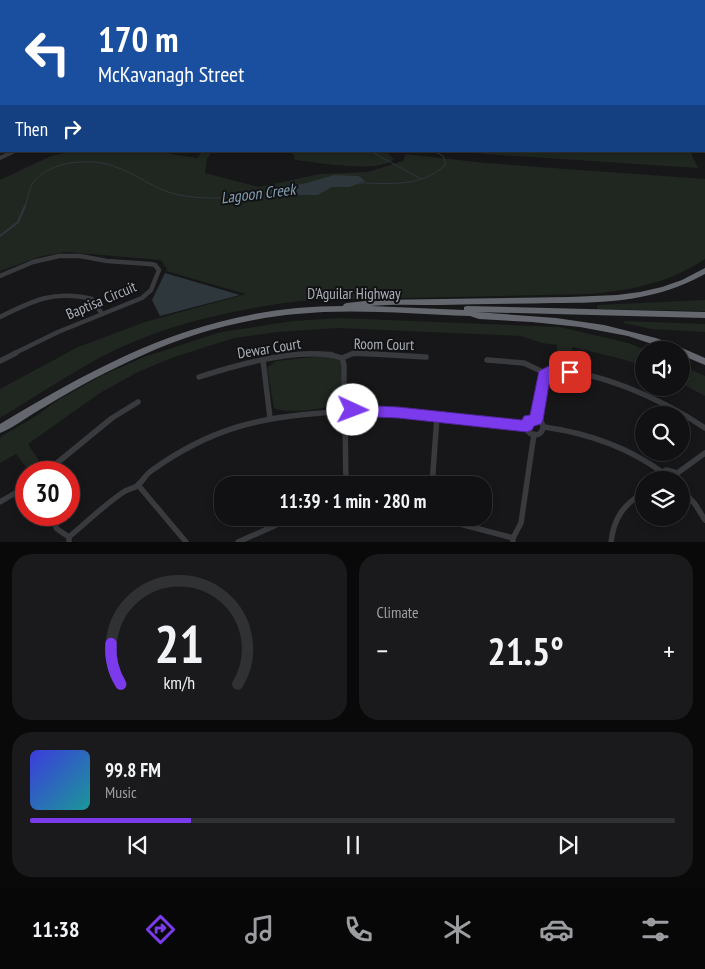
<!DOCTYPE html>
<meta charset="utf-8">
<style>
:root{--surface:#111113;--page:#1a1a1c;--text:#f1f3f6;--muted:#9c9da0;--line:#303133;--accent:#7c3aed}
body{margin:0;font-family:"PT Sans Narrow",sans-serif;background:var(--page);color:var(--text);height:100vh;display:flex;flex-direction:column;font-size:19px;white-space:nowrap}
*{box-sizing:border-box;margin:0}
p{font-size:16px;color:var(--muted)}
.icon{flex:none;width:28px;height:28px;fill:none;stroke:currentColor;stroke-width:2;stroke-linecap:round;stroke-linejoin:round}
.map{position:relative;height:542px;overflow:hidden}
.side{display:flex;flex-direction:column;gap:12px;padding:12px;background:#09090a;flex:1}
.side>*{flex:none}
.banner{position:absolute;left:0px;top:0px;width:705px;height:152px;box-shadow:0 2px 8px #0003,0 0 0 1px var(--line);background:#1a4fa0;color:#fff;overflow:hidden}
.buttons{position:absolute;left:635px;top:341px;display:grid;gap:10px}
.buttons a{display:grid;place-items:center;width:55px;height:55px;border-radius:50%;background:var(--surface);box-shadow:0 2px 8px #0003,0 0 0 1px var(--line);font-size:25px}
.speed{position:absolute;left:15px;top:461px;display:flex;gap:10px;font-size:25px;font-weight:700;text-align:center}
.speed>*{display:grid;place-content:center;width:65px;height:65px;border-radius:50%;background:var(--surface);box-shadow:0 2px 8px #0003,0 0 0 1px var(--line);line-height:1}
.speed .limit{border:8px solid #d22;background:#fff;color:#111}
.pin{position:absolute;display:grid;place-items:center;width:42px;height:42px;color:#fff;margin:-21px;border-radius:10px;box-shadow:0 2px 8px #0006}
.me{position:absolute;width:55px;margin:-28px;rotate:92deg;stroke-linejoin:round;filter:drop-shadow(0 0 4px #0008)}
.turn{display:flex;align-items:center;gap:18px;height:105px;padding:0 15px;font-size:22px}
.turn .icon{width:65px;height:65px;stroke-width:2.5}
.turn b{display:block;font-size:35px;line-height:42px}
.then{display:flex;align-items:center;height:48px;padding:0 15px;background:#0003;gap:10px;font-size:19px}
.big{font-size:38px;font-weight:700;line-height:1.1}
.side .widget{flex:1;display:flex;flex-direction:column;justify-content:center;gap:8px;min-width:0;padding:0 18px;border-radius:20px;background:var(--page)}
.side .dial{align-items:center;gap:0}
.dial svg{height:130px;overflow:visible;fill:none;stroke:var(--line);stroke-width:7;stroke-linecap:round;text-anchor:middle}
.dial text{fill:var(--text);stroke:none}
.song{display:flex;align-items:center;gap:15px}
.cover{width:60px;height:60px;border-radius:8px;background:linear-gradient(135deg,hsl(240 70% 55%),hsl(180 70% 35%))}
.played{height:5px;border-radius:2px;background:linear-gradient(90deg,var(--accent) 25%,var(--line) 25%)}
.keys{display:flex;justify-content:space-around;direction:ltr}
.heat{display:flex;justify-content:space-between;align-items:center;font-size:28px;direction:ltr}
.side .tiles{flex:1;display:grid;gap:12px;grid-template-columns:1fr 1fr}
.widget:last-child{grid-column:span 2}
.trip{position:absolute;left:214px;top:476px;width:278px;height:50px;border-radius:20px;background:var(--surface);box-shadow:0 2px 8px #0003,0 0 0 1px var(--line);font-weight:700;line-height:50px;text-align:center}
.menu{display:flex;height:80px;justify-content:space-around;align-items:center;background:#070708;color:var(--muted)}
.menu .icon{width:35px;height:35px}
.menu .active{color:var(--accent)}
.menu b{font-size:22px;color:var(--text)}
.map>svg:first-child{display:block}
.green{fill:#1f2720;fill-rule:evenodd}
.water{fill:#2e373c}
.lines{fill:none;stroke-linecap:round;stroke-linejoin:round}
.stream-far1{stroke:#2e373c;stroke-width:1}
.stream{stroke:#2e373c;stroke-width:2}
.street-far3{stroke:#383a3e;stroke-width:2.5}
.street-far2{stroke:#383a3e;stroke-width:4}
.street-far1{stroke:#383a3e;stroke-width:4.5}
.street{stroke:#383a3e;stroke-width:5.5}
.secondary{fill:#46494e;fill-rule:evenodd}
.highway{fill:#64686e;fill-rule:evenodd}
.route{fill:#7c3aed;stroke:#51269a}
.labels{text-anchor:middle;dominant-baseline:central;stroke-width:4;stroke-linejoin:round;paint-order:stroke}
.street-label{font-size:15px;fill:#aaafb8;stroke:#121214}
.water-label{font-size:16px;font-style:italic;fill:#839fb1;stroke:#121214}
</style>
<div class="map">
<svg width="705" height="542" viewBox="0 0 705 542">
<rect width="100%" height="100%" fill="#171719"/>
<!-- green -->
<g class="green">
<path d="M 76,151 L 163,151 L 171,154 L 197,158 L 203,151 L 212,151 L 207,159 L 205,173 L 259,187 L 320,174 L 368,172 L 403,161 L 406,154 L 485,163 L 705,179 L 705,259 C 669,283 632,290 591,294 L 311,300 C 242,307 167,323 105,355 C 69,374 35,397 0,418 L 0,389 L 78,347 L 145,322 L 246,294 L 166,271 L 167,269 L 161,260 L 66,252 L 42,256 L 0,271 L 0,180 L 51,156 ZM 334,175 L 364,180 L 350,187 L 332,187 L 318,195 L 296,195 L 289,192 L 280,198 L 269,197 L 267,190 L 278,186 L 302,184 Z"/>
<path d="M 292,151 L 385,151 L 394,159 C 380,174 316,162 295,160 Z"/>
<polygon points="461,151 690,151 698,168 485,154"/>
<polygon points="705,300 705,311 597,309 597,305"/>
<polygon points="339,318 560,327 628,343 646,350 644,350 644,366 622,359 572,347 573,368 571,367 570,358 557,356 557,345 542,343 521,336 337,328 278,332 234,338 174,357 138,372 100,393 28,444 41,464 32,472 30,472 16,454 0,463 0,437 33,418 58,400 103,375 144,357 221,332 293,321"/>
<polygon points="623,321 705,324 705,332 651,329 624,323"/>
<path d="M 323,356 L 333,356 L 341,362 L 342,388 L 339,402 C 331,410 284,414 274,408 L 267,368 L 276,361 Z"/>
<polygon points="681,365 705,376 705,396 681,383"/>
</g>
<!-- water -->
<g class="water">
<polygon points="334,175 359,176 365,181 350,187 332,187 318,195 296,195 289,192 280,198 269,197 267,190 278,186 302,184"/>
<polygon points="165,273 240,295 160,316 152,300"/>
</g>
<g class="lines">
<!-- stream-far1 -->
<g class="stream-far1">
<polyline points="370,151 421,179"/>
<path d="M 359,183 C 390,183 422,188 446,164 L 443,156 L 434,151"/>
<path d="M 25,207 C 28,197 29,186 36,179 C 53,161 91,158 113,166 C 136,173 154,190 179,195 C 209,201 240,197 270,193"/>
</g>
<!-- stream -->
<polyline class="stream" points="0,236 18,222 25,206"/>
<!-- street-far3 -->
<g class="street-far3">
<polyline points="201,0 217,1"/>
<polyline points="504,0 508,1"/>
</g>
<!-- street-far2 -->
<polyline class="street-far2" points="0,158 15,151"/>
<!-- street-far1 -->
<g class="street-far1">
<polyline points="0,276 33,262 59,256 80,256 107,261 150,264 155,265 159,270 151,290 142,298 58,332 13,354"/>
<path d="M 0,317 C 34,300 54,290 92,299 L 102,314"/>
<polyline points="304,354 332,354"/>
<polyline points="351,354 377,354"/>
</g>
<!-- street -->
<g class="street">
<polyline points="355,353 426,357"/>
<polyline points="342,358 354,353"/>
<polyline points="342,358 344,365 344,404"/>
<polyline points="263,360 270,418"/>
<polyline points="487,360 524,363 545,373"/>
<polyline points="0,361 16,353"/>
<path d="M 545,373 C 590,364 668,403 705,428"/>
<path d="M 199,377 C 236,365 305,345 342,358"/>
<circle cx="345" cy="411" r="8"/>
<polyline points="353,411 398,412 527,426"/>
<polyline points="345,418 346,485"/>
<circle cx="535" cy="427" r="8"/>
<polyline points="536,420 542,378 545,373"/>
<path d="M 544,427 C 587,433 626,446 662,472"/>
<polyline points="46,472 112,418 138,402"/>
<polyline points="676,474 705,453"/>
<polyline points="662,480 661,474 666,470 674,472 680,480"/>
<polyline points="138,485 186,542"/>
<polyline points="432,485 437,417"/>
<polyline points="681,489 695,504 705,520"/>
<polyline points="0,502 17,492 26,490"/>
<polyline points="50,515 57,529 69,537 69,542"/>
<polyline points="271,518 274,525"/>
<polyline points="437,518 513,538"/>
<path d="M 69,537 C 87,522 105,504 125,491 C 129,489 135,488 138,485 C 143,481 146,474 151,471 C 212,427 263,416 336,412"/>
<polyline points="238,542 283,522 307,518"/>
<polyline points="513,542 513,538 521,523 534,434"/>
<path d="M 611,542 C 614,518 623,505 644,492"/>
</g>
<!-- secondary -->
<g class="secondary">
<polygon points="301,0 306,0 304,1 299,1"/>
<polygon points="381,0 407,0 409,1 388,1"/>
<polygon points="460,0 465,0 463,1 458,1"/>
<rect x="0" y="19" width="1" height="3"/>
</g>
<!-- highway -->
<g class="highway">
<polygon points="598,0 603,0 604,1 599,1"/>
<polygon points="615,0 619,0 620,1 616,1"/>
<polygon points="704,90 705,91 705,96 704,95"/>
<polygon points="704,117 705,118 705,122 704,121"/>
<polygon points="704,131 705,132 705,137 704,136"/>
<path d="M 705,268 L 705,274 C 656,301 608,303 553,303 C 515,304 477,304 439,305 C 416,305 392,304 370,306 L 464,310 L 464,307 L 467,306 L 705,312 L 705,318 L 476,312 L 556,318 L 604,325 L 656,338 L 682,348 L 705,358 L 705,365 L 681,355 L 681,350 L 670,350 L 628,336 L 580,327 L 532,322 L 479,319 L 470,316 C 412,314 353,308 296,314 C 243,319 191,333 143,355 C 109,370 77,387 46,406 C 31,414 15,427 0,433 L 0,424 C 111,357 210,306 343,306 L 344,304 L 347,303 L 374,300 L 569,297 L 617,295 L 640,292 L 662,287 L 682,280 Z"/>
</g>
</g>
<!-- route -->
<path class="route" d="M 551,365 L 575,369 L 577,372 L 575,376 C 567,379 557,374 550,378 L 543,420 L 541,424 L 534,426 L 532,430 L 527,432 L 398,418 L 353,416 L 348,415 L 346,410 L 348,406 L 353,405 L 398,407 L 522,420 L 524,416 L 530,415 L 539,371 Z"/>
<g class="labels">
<!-- street labels -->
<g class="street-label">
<text x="354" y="293">D'Aguilar Highway</text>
<text transform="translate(101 300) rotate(-23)">Baptisa Circuit</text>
<text transform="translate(384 344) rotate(1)">Room Court</text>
<text transform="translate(269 348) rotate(-9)">Dewar Court</text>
</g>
<!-- water labels -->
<g class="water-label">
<text transform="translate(258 193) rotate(-7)">Lagoon Creek</text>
</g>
</g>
</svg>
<div class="buttons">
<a><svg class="icon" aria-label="sound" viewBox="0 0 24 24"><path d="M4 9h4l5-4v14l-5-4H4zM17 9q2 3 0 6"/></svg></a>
<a><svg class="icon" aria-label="search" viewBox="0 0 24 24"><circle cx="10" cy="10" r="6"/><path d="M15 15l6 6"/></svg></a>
<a><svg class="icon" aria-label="layers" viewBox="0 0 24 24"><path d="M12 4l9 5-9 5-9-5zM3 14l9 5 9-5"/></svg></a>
</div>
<div class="speed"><div class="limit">30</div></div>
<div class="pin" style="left:570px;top:372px;background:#d93025"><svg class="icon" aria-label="arrive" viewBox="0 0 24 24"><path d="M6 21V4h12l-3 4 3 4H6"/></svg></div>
<svg class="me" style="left:353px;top:410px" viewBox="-20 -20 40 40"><circle r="19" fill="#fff"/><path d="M0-13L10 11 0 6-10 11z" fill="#7c3aed"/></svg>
<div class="trip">11:39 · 1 min · 280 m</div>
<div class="banner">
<div class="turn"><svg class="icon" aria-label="left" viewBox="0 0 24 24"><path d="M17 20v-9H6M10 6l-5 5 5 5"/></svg><div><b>170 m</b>McKavanagh Street</div></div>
<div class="then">Then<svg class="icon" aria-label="right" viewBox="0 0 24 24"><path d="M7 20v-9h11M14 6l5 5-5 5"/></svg></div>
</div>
</div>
<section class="side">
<div class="tiles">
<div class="widget dial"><svg viewBox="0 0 100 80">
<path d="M14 69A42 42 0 1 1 86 69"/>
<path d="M14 69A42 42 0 0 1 8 44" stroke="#7c3aed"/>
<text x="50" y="56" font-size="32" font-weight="700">21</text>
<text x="50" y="72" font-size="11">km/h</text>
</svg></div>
<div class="widget"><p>Climate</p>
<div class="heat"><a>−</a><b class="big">21.5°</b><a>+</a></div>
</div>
<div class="widget">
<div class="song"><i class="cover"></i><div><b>99.8 FM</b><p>Music</p></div></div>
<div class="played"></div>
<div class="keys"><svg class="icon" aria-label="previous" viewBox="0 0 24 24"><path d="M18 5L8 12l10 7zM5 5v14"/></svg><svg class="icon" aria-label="pause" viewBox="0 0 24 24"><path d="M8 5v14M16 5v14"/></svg><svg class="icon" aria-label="next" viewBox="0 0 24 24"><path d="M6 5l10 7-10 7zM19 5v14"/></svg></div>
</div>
</div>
</section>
<nav class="menu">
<b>11:38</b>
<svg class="icon active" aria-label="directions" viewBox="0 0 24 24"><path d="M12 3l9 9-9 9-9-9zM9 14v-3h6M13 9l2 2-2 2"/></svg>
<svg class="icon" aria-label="music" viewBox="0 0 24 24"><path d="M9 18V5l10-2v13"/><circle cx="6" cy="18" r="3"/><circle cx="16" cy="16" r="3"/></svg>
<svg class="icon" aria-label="phone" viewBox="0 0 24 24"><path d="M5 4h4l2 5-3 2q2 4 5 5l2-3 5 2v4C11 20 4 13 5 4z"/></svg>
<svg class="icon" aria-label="climate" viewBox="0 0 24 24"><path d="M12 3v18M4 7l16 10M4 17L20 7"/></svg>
<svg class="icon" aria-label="car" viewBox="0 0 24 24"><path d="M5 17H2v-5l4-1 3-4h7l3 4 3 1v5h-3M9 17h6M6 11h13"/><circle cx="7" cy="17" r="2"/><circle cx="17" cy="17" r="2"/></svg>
<svg class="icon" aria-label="filters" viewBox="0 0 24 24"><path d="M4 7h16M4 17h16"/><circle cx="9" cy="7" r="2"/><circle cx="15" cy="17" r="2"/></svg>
</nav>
